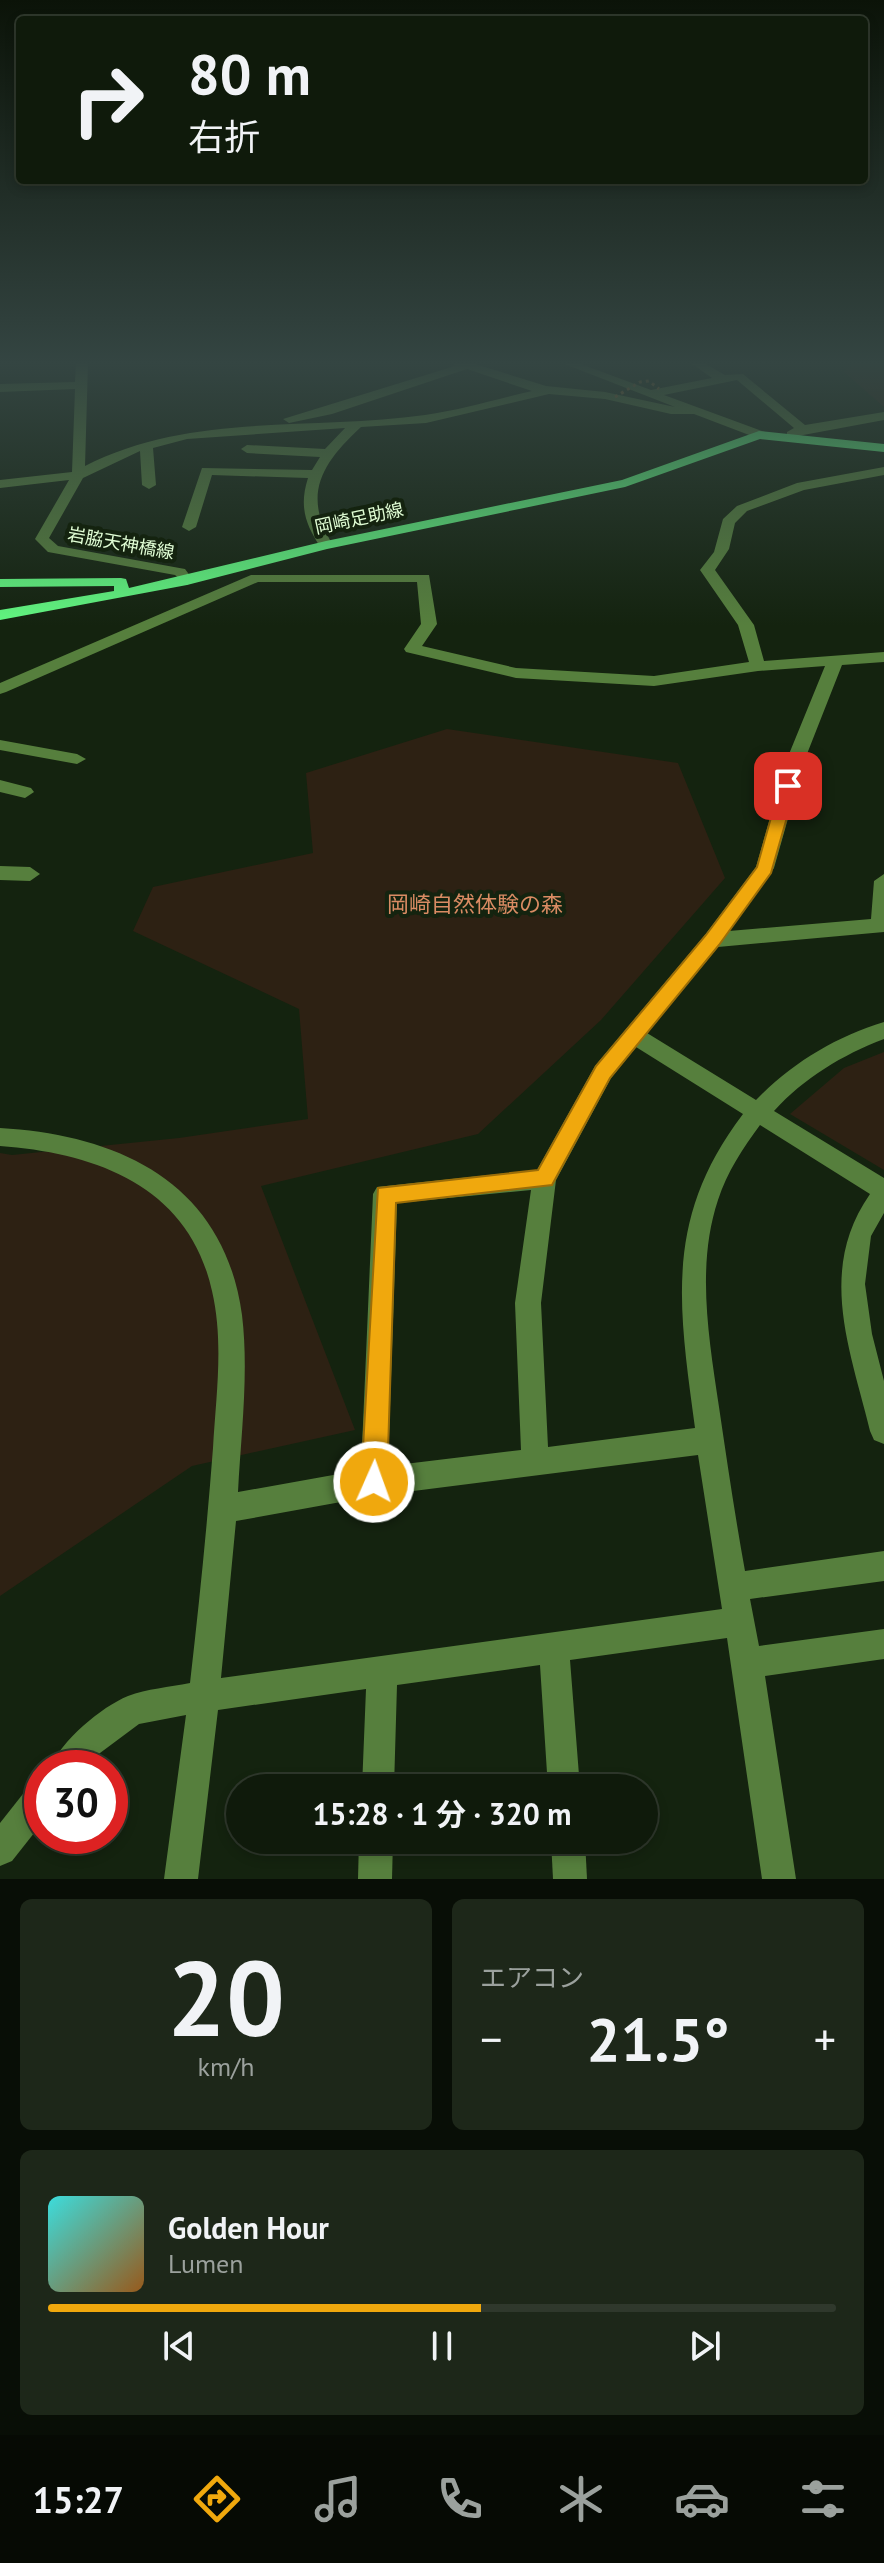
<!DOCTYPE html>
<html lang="ja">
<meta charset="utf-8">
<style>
:root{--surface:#0f1a0b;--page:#1d2719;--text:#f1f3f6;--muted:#9ba19d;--line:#2f382c;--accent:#f0a80d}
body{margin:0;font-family:"PT Sans","Noto Sans JP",sans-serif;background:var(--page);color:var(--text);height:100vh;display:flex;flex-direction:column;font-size:30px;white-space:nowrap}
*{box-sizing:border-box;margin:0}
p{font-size:26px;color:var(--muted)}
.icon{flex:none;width:44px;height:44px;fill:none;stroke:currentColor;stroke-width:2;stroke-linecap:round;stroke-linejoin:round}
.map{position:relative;height:1879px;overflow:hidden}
.side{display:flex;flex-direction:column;gap:20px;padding:20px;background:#080e06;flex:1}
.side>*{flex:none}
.top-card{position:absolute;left:16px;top:16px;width:852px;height:168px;border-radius:8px;box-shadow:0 4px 12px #0003,0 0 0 2px var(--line);background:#0f1a0b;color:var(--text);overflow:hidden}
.speed{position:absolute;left:24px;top:1750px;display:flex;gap:16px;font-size:40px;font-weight:700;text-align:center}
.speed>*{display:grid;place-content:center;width:104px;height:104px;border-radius:50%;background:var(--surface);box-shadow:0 4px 12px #0003,0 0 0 2px var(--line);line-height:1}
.speed .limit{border:12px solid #d22;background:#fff;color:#111}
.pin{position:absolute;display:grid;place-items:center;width:68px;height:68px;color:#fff;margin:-34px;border-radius:16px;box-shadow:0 4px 12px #0006}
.me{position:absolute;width:88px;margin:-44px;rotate:2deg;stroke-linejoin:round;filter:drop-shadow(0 0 6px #0008)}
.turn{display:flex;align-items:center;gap:28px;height:168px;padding:0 40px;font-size:36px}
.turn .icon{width:104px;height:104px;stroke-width:2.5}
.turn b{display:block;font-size:56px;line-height:68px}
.big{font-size:60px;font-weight:700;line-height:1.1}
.side .card{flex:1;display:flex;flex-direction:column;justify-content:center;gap:12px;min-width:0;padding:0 28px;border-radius:12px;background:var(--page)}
.side .dial{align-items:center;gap:0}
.dial b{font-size:104px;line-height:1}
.song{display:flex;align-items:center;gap:24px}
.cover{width:96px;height:96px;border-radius:12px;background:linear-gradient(135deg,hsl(180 70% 55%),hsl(30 70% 35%))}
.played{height:8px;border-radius:4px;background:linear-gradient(90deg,var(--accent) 55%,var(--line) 55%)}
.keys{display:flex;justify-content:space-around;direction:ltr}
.heat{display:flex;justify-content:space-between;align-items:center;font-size:44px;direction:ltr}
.side .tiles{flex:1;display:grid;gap:20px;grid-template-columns:1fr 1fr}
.card:last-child{grid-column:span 2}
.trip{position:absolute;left:226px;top:1774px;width:432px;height:80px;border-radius:40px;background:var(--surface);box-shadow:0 4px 12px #0003,0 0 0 2px var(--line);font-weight:700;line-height:80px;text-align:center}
.tab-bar{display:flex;height:128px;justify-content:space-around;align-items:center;background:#060a04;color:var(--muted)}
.tab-bar .icon{width:56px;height:56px}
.tab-bar .current{color:var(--accent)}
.tab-bar b{font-size:36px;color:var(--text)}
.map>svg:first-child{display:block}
.green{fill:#2d2113}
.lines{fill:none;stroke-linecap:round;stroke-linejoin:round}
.minor{fill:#567f3d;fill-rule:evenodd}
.major{fill:#61f780;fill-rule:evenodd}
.path-bridge{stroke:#af7535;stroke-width:3;stroke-dasharray:3 4;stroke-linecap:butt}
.route{fill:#f0a80d;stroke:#9c6d08;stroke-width:2}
.labels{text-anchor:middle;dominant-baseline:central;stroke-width:8;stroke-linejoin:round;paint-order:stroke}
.far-street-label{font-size:18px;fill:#e0fdd4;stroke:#14230f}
.park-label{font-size:22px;fill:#d98b63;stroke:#14230f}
</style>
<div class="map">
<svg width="884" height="1879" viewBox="0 0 884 1879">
<rect width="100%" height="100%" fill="#14230f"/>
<!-- green -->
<g class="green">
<polygon points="854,363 884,363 884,407 844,372"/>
<polygon points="447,729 678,763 725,878 601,1020 478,1134 261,1186 355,1430 192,1466 0,1596 0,1153 12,1155 179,1138 308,1119 299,1009 133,931 153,887 313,853 306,773"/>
<polygon points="884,1052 884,1170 790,1114 844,1068"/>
</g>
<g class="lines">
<!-- minor -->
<g class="minor">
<path d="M 76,363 L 88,363 L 85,466 C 190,412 311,431 425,415 C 461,410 497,399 532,391 L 467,369 L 332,414 L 289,423 L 283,419 L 455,366 L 452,363 L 472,363 L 546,386 L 605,392 L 675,407 L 562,363 L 578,363 L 651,390 L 712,378 L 691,363 L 704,363 L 725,375 L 743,374 L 805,425 L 884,412 L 884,420 L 787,438 L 787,432 L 794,428 L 737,380 L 664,395 L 765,432 L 765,438 L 757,438 L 694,414 L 671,414 L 605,399 L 549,394 L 426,423 L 361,427 C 321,464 302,495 333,545 L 326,549 L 321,548 C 305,524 299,506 308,478 L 212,475 L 196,527 L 189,531 L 182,527 L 202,468 L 312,470 L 320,457 L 247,453 L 241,449 L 247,445 L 325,449 L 345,428 L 187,439 L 153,448 L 156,485 L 149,489 L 142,485 L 140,451 L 83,478 L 49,538 L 58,546 L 185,569 L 194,581 L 187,585 L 175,575 L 48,552 L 35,539 L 69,480 L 0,488 L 0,480 L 72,472 L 75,389 L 0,392 L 0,384 L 75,382 Z"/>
<path d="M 884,467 L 884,475 L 804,490 L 747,511 L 735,523 L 729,549 L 715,570 L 754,625 L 764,661 L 884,652 L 884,662 L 842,665 L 805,759 L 774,868 L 729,931 L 871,919 L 874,881 L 884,874 L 884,932 L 718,947 L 647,1033 L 756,1100 C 792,1063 835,1037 884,1022 L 884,1039 C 842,1055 804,1078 774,1111 L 884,1178 L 884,1213 L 871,1236 L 865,1284 L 872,1334 L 884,1381 L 884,1444 L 874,1440 L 870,1431 C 850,1349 817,1270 870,1194 L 760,1125 C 743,1148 727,1172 718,1200 C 696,1266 709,1339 719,1407 C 727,1461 735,1516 745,1571 L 884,1551 L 884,1581 L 750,1599 L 759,1646 L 884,1629 L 884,1659 L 765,1676 L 796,1879 L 762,1879 L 727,1638 L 570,1660 L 580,1788 L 548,1788 L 540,1665 L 397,1685 L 394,1788 L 362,1788 L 366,1689 L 218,1710 L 198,1879 L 164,1879 L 186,1715 L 139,1724 L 96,1756 L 87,1768 L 50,1768 C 61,1741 101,1707 128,1696 C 147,1689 169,1687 190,1683 C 199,1605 207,1527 213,1448 C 216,1396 224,1342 212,1291 C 189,1186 96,1153 0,1146 L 0,1128 C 120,1135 224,1183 242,1315 C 249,1373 241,1434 238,1492 L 361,1470 L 373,1194 L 377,1187 L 537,1170 L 595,1066 L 705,935 L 756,867 L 787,759 L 825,666 L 758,671 L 654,686 L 516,678 L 406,652 L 404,649 L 421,624 L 417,582 L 258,582 L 6,692 L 0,694 L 0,683 L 251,575 L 429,575 L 437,624 L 422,646 L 516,668 L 654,676 L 749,662 L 738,625 L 700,570 L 714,552 L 723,519 L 737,506 L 797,483 ZM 636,1047 L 743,1114 C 663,1219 679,1307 695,1428 L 548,1447 L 541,1303 L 556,1180 L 611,1078 ZM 531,1190 L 515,1303 L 521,1450 L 388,1466 L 397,1203 ZM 698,1455 L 722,1609 L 221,1678 L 236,1521 L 374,1496 Z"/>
<polygon points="0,740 77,754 86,759 77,764 0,750"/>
<polygon points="0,780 31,788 34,792 25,798 0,792"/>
<polygon points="0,866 30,867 40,874 30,881 0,880"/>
<polygon points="42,1781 42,1823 12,1861 0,1866 0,1823 30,1785"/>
<polygon points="359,1840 393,1840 392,1879 358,1879"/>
<polygon points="551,1840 585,1840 587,1879 553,1879"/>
</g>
<!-- major -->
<polygon class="major" points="759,431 884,444 884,452 760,439 625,487 327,549 187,585 0,620 0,610 114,591 114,586 0,587 0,579 121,578 126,579 129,588 326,541 622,480"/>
<!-- path-bridge -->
<polyline class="path-bridge" points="615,397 640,382 649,381 659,389"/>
</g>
<!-- sky -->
<linearGradient id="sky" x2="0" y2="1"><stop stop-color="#0b1308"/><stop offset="0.58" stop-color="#344542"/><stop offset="1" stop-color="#344542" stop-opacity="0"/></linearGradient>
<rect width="884" height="626" fill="url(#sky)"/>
<!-- route -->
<polygon class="route" points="788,781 796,786 771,873 719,945 610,1078 552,1185 396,1203 387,1482 383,1491 374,1494 365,1491 361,1482 378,1188 538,1170 596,1066 706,935 757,867 780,786"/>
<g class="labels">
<!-- far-street labels -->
<g class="far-street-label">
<text transform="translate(359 518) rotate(-12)">岡崎足助線</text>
<text transform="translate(121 543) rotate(10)">岩脇天神橋線</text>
</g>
<!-- park labels -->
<g class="park-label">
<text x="475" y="904">岡崎自然体験の森</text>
</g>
</g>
</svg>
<div class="speed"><div class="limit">30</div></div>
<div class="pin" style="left:788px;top:786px;background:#d93025"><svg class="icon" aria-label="arrive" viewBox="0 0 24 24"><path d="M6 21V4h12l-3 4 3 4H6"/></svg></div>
<svg class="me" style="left:374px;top:1482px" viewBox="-20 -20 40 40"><circle r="17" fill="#f0a80d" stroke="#fff" stroke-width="3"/><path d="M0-11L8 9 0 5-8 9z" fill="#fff"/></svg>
<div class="trip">15:28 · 1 分 · 320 m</div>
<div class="top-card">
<div class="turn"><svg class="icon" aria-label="right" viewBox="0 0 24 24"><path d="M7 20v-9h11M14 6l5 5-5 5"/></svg><div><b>80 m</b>右折</div></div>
</div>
</div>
<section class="side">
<div class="tiles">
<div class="card dial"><b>20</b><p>km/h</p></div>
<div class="card"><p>エアコン</p>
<div class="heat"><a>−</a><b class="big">21.5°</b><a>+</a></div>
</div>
<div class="card">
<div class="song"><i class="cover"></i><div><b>Golden Hour</b><p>Lumen</p></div></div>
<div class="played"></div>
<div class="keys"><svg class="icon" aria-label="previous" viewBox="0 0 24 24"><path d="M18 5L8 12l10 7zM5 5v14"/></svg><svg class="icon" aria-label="pause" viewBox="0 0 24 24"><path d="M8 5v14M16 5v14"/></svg><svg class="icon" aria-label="next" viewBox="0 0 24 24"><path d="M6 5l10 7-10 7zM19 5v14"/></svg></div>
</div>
</div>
</section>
<nav class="tab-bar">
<b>15:27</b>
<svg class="icon current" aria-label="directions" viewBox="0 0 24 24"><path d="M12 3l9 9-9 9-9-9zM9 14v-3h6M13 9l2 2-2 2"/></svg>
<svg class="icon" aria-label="music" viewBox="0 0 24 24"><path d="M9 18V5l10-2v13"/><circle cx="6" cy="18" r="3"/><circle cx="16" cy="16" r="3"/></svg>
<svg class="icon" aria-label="phone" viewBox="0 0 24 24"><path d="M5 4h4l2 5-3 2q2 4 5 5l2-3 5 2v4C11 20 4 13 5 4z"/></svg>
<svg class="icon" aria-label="climate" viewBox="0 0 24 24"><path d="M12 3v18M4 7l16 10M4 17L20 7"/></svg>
<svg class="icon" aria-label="car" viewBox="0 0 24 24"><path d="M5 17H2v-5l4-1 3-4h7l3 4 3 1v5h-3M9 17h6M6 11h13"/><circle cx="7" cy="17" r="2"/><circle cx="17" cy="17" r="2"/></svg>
<svg class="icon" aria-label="filters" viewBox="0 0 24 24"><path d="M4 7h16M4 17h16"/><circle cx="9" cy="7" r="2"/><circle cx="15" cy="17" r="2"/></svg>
</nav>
